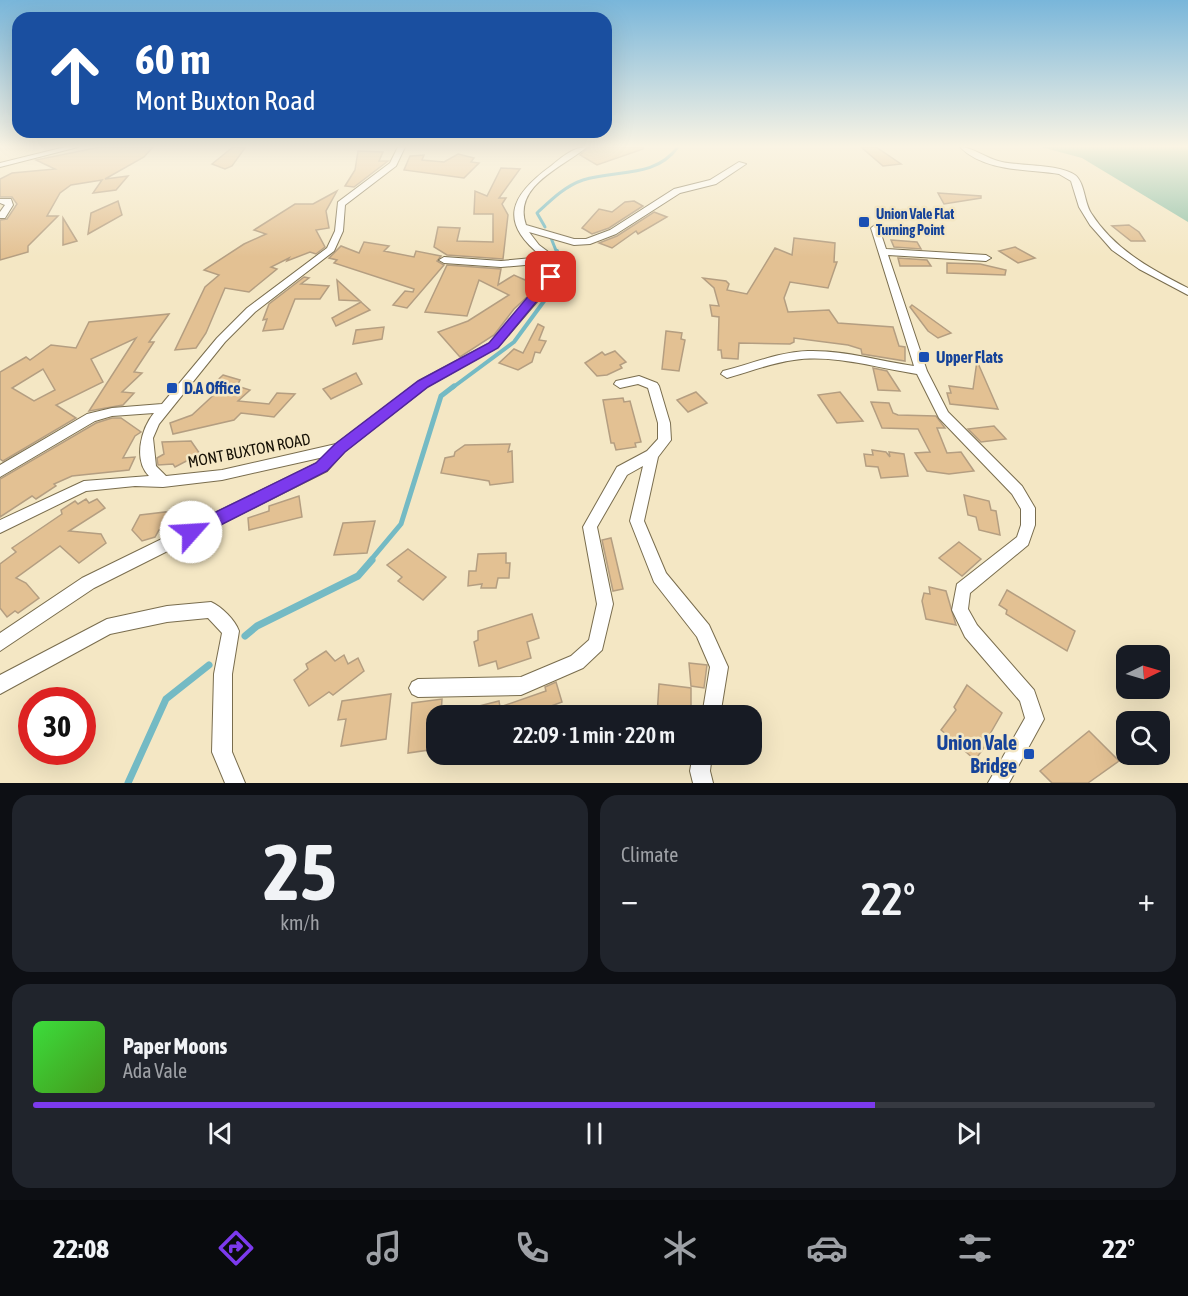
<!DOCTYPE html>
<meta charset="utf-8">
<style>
:root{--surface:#171b24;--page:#20242c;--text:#f1f3f6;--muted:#9ea1a6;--line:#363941;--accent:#7c3aed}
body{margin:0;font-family:"Asap Condensed",sans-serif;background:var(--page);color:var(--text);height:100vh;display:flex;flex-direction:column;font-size:22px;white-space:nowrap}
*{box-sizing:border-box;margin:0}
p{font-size:20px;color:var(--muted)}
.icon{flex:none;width:33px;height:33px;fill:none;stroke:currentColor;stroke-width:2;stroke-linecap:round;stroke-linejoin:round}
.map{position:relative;height:783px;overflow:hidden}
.side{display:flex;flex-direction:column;gap:12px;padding:12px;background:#0d0f14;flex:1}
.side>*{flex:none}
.hud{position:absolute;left:12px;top:12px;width:600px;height:126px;border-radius:18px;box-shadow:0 6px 24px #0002;background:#1a4fa0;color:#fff;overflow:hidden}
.needle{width:39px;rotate:85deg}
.fabs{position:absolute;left:1116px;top:645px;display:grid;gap:12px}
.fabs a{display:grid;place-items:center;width:54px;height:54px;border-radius:12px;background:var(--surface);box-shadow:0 6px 24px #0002;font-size:30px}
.speed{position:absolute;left:18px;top:687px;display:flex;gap:12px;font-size:30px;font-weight:700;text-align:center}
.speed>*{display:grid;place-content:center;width:78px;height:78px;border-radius:50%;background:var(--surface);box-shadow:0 6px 24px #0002;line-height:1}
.speed .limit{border:9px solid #d22;background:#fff;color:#111}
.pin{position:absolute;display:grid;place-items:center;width:51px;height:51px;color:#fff;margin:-26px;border-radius:12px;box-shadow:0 3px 9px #0006}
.me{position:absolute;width:66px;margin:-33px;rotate:64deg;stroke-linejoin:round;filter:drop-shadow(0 0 4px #0008)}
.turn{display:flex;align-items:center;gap:21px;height:126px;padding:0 24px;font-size:27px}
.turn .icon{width:78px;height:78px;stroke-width:2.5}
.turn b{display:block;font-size:42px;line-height:51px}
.big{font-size:45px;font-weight:600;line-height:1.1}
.side .widget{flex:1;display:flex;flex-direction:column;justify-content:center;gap:9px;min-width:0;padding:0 21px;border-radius:18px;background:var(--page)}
.side .dial{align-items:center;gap:0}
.dial b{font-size:78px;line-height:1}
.song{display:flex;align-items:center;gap:18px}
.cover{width:72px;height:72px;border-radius:9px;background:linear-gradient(135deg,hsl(120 70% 55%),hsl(100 70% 35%))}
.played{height:6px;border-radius:3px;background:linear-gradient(90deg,var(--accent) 75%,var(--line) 75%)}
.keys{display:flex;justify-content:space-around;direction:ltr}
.heat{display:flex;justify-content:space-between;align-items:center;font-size:33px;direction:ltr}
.side .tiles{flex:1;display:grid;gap:12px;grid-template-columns:1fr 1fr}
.widget:last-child{grid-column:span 2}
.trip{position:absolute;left:426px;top:705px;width:336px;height:60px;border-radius:18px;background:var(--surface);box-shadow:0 6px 24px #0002;font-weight:600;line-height:60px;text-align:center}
.tabs{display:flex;height:96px;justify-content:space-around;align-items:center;background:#090b0e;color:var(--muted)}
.tabs .icon{width:42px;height:42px}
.tabs .active{color:var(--accent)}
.tabs b{font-size:27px;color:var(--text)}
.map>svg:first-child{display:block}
.green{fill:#92c2a9}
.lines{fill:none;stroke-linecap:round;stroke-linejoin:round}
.stream-far3{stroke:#74bac4;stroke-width:3}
.stream-far2{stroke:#74bac4;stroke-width:4}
.stream-far1{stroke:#74bac4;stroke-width:5}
.stream{stroke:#74bac4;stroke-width:7}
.building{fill:#e3c193;stroke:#b49e81;stroke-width:1.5;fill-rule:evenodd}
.minor-casing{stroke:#796d4e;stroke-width:2}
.minor{fill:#fff;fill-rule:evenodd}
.route{fill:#7c3aed;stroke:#51269a;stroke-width:1.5}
.transit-dot{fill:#1a4fb4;stroke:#f4e7c4;stroke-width:2}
.labels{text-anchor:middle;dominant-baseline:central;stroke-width:5;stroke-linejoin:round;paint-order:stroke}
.far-transit-label{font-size:14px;font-weight:bold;fill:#164399;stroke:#f4e7c4;text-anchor:start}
.transit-label{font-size:16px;font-weight:bold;fill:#164399;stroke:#f4e7c4;text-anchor:start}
.street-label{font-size:16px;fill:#171206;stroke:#f4e7c4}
.near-transit-label{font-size:20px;font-weight:bold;fill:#164399;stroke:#f4e7c4;text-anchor:end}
</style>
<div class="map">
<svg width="1188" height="783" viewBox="0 0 1188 783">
<rect width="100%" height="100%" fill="#f4e7c4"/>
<!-- green -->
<polygon class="green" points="1041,147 1188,147 1188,222 1082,158"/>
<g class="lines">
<!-- stream-far3 -->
<g class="stream-far3">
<path d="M 545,227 L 537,213 C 551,200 565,186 583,180 C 617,169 654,179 678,147"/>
<polyline points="551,238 557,253"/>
</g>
<!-- stream-far2 -->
<g class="stream-far2">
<polyline points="557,251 565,272 558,282"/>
<polyline points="452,388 514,342 550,293"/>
</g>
<!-- stream-far1 -->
<polyline class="stream-far1" points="370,561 401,524 441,396 454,386"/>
<!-- stream -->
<g class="stream">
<polyline points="245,636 257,626 358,576 372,560"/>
<polyline points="128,783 166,699 209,665"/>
</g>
</g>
<!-- building -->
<g class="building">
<polygon points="100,147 153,147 144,157 105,179 128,176 116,190 93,193 102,180 71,185 60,193 47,216 58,216 28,246 28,252 0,260 0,220 7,219 17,204 12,197 0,197 0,179 12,173 55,169 36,160"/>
<polygon points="233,147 245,148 232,166 225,169 212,164"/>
<polygon points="589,147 643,147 643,149 597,165 580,155"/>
<polygon points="861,147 876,147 901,164 883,166"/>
<polygon points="358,151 383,152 379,161 388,161 354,187 345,186 355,170"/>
<polygon points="458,154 474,158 471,162 479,163 464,178 404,170 410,156 424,155 422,160 444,162"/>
<polygon points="501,168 520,169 499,198 506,198 502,204 508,215 503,259 447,255 434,247 438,227 460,228 457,241 493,242 493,214 474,214 475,191 487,196"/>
<polygon points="337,191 326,211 329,228 316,230 325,247 316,254 310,252 287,261 289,258 271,267 277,269 249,292 225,288 206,333 196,348 175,350 205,287 219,275 204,270 244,244 266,234 254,230 295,204 313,204"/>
<polygon points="938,193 981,196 981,198 944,204"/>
<polygon points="118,201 122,215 88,234 91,213"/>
<polygon points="634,201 643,206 609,228 592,234 582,228 599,209 612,212 625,202"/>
<polygon points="654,212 667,217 638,234 636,231 612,248 599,243 617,236"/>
<polygon points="63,218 77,241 63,245"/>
<polygon points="1129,225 1139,232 1145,241 1131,241 1112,226"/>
<polygon points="794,238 835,243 834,262 837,262 828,288 790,282 784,298 788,312 829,310 838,323 893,327 899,346 905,347 905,361 862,354 861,349 848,345 794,338 794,342 790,344 739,343 738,359 722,358 721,350 718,350 719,317 712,316 710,305 719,306 714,288 703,278 726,281 729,284 727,290 747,294 775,248 792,255"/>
<polygon points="891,240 917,242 921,249 894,247"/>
<polygon points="364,242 389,246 384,251 414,257 416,251 441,256 437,261 444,265 407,308 393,305 405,291 413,292 414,289 334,263 337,260 329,258 341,246 359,253"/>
<polygon points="1015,247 1035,258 1018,263 999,251"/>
<polygon points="898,258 927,260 931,266 900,266"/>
<polygon points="947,263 980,264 1006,270 1005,275 947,273"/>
<polygon points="447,265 501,269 498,285 514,275 525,280 531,267 545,266 545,272 529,295 514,309 494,335 460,357 438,332 468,321 509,295 479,280 467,316 425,312"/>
<polygon points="304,277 309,278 301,284 329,286 320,299 295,299 283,329 263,331 267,319 263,320 269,304"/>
<polygon points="337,280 360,301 339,300"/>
<polygon points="361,302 370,310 336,326 332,318"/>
<polygon points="912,305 951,333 938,338 928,331 910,307"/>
<path d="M 169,314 L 149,342 L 154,342 L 134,372 L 142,373 L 122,392 L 134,393 L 123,405 L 89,411 L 136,338 L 91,359 L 103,382 L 56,405 L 76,418 L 3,461 L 0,459 L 0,372 L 26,357 L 30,360 L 51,345 L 76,348 L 89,322 ZM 43,369 L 55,390 L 34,401 L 12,388 Z"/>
<polygon points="538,324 544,327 539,340 546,341 540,353 535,352 532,362 518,370 499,363 514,349 523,353"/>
<polygon points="384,327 382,339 353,344 356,330"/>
<polygon points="666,331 682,333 681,339 685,340 679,371 662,369"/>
<polygon points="615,351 626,362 620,365 622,368 607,375 597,376 585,363 602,352 605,355"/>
<polygon points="977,361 998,409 950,404 947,393 951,393 949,386 973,389"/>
<polygon points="873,368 887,371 900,391 878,390"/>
<polygon points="356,373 362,384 331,399 323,389"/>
<polygon points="223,375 240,380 237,386 250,390 238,401 269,404 277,393 295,394 274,417 241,413 234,420 173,434 170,423 192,415 218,391 208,389"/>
<polygon points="696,392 707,403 688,412 677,400"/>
<polygon points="840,392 844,397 863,421 837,423 818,395"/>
<polygon points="623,398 624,402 630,401 641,442 635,443 636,447 616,450 614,443 611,443 603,400"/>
<polygon points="871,402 889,403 893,413 898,415 936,416 945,428 937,428 947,453 961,452 974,471 949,474 927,471 915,453 930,452 918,429 882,428"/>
<polygon points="112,418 121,418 141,432 135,436 123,458 135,457 129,470 72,476 54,484 56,486 36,499 32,496 0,517 0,479 96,423"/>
<polygon points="994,426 1006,439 981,442 968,429"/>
<polygon points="191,441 200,454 175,467 173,464 158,465 157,458 164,454 162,442"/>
<polygon points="510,444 508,452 512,451 513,482 490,485 489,481 441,473 445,458 454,456 455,452 465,445"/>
<polygon points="872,450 886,452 890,457 889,452 904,454 908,476 881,478 878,467 866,466 864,454 873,455"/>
<polygon points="964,495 989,501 991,510 996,511 1000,535 979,530 976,517 968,515"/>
<polygon points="299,496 302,517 249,530 248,518 269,511 269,506"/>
<polygon points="86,499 89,503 97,499 105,508 69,531 101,534 106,543 79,563 60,546 16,578 26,583 39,598 18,613 15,611 7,617 0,608 0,564 16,552 12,548 62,514 61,510 75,501 78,504"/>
<polygon points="174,511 168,529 159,530 155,537 142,541 132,530 140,515"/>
<polygon points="375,521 367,553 334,555 343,523"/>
<polygon points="611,538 623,589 613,591 602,540"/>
<polygon points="959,542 981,559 962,576 939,558"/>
<polygon points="408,549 446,577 423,600 398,581 402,577 387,565"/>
<polygon points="506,553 506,563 510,563 509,578 498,578 496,588 481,588 482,584 468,586 469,571 476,571 478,554"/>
<polygon points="929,587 946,591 956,625 926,619 922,601 924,593 930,594"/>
<polygon points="1007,590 1075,631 1067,651 1006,614 1007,610 999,605"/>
<polygon points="532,614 539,638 527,642 531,658 498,669 496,661 479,666 474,642 478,640 478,631"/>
<polygon points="326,651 335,661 344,655 348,664 358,658 364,671 333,695 329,692 309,706 294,680 308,669 306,664"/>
<polygon points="689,663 707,665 704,688 691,686"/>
<polygon points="556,682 562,702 524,716 459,716 459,711 499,701 500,707 546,691 545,687"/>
<polygon points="659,684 691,688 691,716 657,716"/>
<polygon points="967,685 1002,713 990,734 991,738 975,760 941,730 956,710 954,707"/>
<polygon points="391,694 386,739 341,746 346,719 338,720 342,701"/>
<polygon points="442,699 441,716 436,716 436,749 408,753 412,703"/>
<polygon points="1089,731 1119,761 1088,783 1052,783 1040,771"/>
</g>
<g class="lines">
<!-- minor casing -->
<g class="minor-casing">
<g id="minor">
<polygon points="65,147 78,147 0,167 0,163"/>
<path d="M 398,147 L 405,147 L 396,166 L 345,205 L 343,231 L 334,251 L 255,312 L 225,342 L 159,424 L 153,438 L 156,466 L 166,476 L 222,470 L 336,444 L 419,381 L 490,343 L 539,287 L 550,267 L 548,263 L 501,267 L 444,263 L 439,260 L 444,257 L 501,261 L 543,257 C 497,222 511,195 551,166 C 562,157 573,147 587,147 C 563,167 512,186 526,225 L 574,239 L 586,239 L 610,230 L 674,189 L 710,180 L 739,162 L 746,164 L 716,184 L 680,193 L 616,234 L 590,244 L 574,245 L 529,232 L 539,245 L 555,257 L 560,267 L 547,290 L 498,347 L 427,387 L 344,452 L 327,471 L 94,588 L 0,651 L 0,633 L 82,578 L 317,463 L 324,457 L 222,480 L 163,487 L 135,486 L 86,491 L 0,533 L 0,520 L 84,481 L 149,476 C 133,460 141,429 154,413 L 112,416 L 95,421 L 0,477 L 0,465 L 87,414 L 112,408 L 162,404 L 217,338 L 247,308 L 327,248 L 335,231 L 338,202 L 390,163 Z"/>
<path d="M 960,147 C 973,147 987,159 1002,162 C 1021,166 1060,164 1075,175 C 1085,183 1084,202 1091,213 C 1114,249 1150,269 1188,288 L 1188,295 L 1139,269 L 1112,250 L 1090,225 L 1079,207 L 1071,181 L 1059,174 C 1027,169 985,172 960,147 Z"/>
<polygon points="0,199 11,199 13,205 5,218 0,218 0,212 5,205 0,203"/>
<path d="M 875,225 L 879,228 L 886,249 L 986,255 L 991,258 L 986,261 L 888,255 L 927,371 L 948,412 L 1022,486 L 1035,508 L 1035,525 L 1028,545 L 970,593 L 968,609 L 977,625 L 1034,690 L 1044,719 L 1009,783 L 988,783 L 1025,718 L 1020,701 L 965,637 L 952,610 L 957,584 L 1017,537 L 1021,525 L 1021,509 L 1012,494 L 939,418 L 917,374 C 877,368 834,354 794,360 C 771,363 749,372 727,378 L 721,374 L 723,371 C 751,364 779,352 808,351 C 844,350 879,361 914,366 L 871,228 Z"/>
<polygon points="639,376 657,383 659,386 670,423 671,440 658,457 644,521 666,573 709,625 728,667 720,716 702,716 710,667 697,637 654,582 630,521 643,466 627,475 597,527 613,604 602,650 583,668 521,695 418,697 412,694 409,688 412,682 418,679 521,677 571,656 589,640 597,604 583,527 617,467 647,451 658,439 658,423 648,388 638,384 620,388 614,384 616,381"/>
<path d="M 211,602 C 222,607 235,620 239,631 L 232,674 L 232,752 L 245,783 L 225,783 L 212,752 L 214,674 L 222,633 L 208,618 L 167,622 L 110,634 L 0,694 L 0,675 L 107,619 L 167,606 Z"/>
<polygon points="693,754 712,754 710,771 713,783 693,783 690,771"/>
</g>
</g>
<!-- minor -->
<use href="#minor" class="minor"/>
</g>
<!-- sky -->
<linearGradient id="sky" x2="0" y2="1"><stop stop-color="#79b6da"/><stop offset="0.57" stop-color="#faf4e4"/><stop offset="1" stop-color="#faf4e4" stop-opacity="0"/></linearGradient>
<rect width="1188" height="257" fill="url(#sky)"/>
<!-- route -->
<polygon class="route" points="547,274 557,277 498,348 428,387 345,452 327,471 197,537 185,537 183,532 185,527 316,463 335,444 418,381 489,343"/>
<!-- markers -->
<g class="transit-dot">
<rect x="858" y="216" width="12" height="12" rx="3"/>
<rect x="918" y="351" width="12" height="12" rx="3"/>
<rect x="166" y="382" width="12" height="12" rx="3"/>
<rect x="1023" y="748" width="12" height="12" rx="3"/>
</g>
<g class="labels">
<!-- far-transit labels -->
<g class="far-transit-label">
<text x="876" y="214">Union Vale Flat<tspan x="876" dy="16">Turning Point</tspan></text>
</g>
<!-- transit labels -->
<g class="transit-label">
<text x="936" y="357">Upper Flats</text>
<text x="184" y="388">D.A Office</text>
</g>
<!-- street labels -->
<g class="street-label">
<text transform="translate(249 450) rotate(-11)">MONT BUXTON ROAD</text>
</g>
<!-- near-transit labels -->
<g class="near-transit-label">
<text x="1017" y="742">Union Vale<tspan x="1017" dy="23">Bridge</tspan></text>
</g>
</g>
</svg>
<div class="fabs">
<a><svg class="needle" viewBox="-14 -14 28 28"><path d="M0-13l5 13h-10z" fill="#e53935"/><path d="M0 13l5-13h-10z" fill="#9ea1a6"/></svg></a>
<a><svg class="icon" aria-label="search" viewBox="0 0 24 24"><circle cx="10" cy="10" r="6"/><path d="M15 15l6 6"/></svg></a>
</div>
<div class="speed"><div class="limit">30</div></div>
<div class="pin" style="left:551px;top:277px;background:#d93025"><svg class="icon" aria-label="arrive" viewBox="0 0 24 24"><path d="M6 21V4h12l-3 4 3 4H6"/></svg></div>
<svg class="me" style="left:191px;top:532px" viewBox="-20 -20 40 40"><circle r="19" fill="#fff"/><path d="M0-13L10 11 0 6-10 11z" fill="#7c3aed"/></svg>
<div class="trip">22:09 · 1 min · 220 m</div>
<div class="hud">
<div class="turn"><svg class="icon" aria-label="ahead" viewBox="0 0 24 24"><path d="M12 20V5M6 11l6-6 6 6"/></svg><div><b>60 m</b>Mont Buxton Road</div></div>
</div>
</div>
<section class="side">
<div class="tiles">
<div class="widget dial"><b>25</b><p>km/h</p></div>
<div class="widget"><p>Climate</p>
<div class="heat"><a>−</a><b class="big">22°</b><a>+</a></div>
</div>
<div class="widget">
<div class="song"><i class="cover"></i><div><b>Paper Moons</b><p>Ada Vale</p></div></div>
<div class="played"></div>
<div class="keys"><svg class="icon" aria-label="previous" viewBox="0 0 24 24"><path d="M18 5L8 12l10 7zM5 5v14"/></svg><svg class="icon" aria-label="pause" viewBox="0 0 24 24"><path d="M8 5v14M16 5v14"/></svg><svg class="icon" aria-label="next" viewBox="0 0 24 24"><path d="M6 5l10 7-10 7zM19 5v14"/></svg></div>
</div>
</div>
</section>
<nav class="tabs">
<b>22:08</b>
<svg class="icon active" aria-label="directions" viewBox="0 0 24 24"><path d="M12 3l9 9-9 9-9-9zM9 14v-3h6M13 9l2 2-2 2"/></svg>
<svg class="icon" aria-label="music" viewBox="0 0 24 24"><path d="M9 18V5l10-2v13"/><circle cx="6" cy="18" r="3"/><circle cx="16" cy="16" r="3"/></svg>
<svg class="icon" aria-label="phone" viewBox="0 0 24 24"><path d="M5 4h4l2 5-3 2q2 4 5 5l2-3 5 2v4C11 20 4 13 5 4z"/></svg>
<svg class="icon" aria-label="climate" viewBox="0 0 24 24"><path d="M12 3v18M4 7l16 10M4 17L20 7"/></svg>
<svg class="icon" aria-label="car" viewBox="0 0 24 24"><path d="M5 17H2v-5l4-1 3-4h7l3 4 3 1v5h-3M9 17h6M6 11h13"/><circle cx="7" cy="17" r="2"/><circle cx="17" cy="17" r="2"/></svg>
<svg class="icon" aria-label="filters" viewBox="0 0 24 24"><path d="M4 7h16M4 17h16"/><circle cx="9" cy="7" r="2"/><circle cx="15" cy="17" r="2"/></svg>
<b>22°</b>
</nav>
